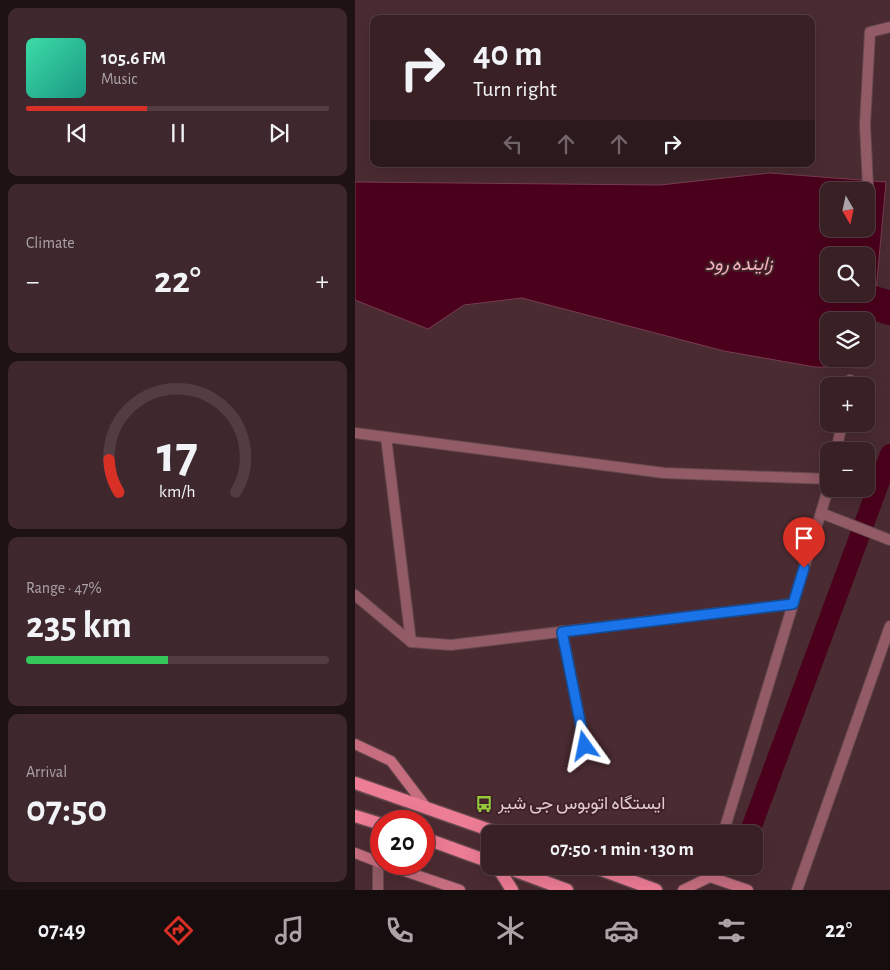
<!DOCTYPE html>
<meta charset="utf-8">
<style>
:root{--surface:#382025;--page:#3f282d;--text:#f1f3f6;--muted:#aba3a7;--line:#523e42;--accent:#d93025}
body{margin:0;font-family:"Alegreya Sans",Vazirmatn,sans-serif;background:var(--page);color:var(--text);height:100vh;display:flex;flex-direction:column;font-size:19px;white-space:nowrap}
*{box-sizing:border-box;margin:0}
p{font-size:16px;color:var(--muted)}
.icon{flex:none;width:28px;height:28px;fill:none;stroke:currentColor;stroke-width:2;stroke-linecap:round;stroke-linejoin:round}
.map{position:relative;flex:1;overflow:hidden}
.drawer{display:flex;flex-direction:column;gap:8px;padding:8px;background:#1f1214;width:355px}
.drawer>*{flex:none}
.hud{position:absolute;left:15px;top:15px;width:445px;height:152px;border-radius:10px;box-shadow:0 5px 20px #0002,0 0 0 1px var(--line);background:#382025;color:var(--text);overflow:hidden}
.needle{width:32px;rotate:171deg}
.tools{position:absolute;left:465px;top:182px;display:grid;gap:10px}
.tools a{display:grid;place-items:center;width:55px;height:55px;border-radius:10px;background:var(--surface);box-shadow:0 5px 20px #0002,0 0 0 1px var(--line);font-size:25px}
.speed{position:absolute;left:15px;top:810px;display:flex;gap:10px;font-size:25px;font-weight:700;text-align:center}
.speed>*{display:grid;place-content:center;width:65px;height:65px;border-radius:50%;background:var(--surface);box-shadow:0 5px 20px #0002,0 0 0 1px var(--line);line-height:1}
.speed .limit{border:8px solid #d22;background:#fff;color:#111}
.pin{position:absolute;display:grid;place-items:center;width:42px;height:42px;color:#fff;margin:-51px -21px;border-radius:50% 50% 50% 0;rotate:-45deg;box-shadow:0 0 5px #0007}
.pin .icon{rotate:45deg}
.me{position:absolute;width:55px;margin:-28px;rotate:348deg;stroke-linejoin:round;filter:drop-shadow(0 0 4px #0008)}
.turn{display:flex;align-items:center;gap:18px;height:105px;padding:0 20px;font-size:22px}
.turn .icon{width:65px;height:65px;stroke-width:2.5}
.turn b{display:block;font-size:35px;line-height:42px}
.lanes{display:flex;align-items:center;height:48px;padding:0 20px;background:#0003;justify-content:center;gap:25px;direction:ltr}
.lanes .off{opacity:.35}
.big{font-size:38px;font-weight:700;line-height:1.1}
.drawer .tile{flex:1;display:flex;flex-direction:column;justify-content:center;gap:8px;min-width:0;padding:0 18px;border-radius:10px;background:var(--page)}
.drawer .dial{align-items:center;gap:0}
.dial svg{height:130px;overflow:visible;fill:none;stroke:var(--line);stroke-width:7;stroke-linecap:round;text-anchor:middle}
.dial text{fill:var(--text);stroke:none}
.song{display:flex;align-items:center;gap:15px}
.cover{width:60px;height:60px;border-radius:8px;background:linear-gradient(135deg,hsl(160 70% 55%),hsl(170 70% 35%))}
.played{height:5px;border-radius:2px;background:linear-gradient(90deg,var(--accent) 40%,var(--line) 40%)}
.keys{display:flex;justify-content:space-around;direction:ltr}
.heat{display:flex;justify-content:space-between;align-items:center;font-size:28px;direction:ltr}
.charge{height:8px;border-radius:4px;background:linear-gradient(90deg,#34c759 47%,var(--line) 0)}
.trip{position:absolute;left:126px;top:825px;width:282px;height:50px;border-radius:10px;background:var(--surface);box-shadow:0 5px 20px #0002,0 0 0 1px var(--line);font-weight:700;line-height:50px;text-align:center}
.tabs{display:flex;height:80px;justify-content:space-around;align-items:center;background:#160d0f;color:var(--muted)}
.tabs .icon{width:35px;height:35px}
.tabs .active{color:var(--accent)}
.tabs b{font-size:22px;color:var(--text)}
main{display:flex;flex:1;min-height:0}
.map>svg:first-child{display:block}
.water{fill:#4b001c;stroke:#783d51;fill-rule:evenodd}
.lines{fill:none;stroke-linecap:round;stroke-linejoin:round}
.canal{stroke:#4b001c;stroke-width:20}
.river{stroke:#4b001c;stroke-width:34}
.lane-casing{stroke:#65484d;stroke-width:12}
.street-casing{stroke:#65484d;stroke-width:12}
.secondary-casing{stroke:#65484d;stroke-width:12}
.primary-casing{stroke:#65484d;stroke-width:15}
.lane{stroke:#935b66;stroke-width:10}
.street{stroke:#935b66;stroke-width:10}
.secondary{stroke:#c66e80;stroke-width:10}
.primary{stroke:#ed7c95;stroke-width:12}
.route-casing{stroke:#114b97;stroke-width:12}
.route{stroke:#1a73e8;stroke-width:9}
.labels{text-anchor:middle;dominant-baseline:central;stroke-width:4;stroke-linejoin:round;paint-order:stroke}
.poi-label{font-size:18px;fill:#e0cbce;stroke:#3f2127;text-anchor:start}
.water-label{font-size:19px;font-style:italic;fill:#f6b1bd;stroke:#3f2127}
</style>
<main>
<section class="drawer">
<div class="tile">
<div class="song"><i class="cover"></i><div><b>105.6 FM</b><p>Music</p></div></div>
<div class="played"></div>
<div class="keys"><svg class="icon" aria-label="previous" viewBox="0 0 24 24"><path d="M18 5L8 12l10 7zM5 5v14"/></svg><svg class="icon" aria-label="pause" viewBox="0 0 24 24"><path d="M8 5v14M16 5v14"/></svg><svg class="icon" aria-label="next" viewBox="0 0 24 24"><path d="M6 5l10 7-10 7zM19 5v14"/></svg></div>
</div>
<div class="tile"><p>Climate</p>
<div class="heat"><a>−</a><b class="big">22°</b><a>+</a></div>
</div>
<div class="tile dial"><svg viewBox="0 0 100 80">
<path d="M14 69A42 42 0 1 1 86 69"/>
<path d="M14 69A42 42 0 0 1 8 49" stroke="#d93025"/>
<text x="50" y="56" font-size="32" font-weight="700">17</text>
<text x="50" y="72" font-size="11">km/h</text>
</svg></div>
<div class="tile"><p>Range · 47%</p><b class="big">235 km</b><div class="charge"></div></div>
<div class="tile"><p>Arrival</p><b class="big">07:50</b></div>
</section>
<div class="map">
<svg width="535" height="890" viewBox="0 0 535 890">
<rect width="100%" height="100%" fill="#4a2b31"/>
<!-- water -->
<path class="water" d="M 415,173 L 531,182 L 514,368 L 460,367 L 369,351 L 167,298 L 109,305 L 73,329 L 0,300 L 0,182 L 305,185 ZM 474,191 L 511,191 L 511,229 L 474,229 ZM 474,256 L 511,256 L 511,294 L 474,294 ZM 474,321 L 511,321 L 511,359 L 474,359 Z"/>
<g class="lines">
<!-- canal -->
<polyline class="canal" points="394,834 535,454"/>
<!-- river -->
<polyline class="river" points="489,294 535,308"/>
<!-- lane casing -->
<g class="lane-casing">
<g id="lane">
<polyline points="513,186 510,125 515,32 535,27"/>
<polyline points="494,386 495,380"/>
<polyline points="0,433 309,473 474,479"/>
<polyline points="31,437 56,642"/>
<polyline points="481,451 487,424"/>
<polyline points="466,513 535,540"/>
<polyline points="0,595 56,642 96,645 438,604"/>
<polyline points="207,631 230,746"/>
<polyline points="368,834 474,486"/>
<polyline points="357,869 358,866"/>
<polyline points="442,890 535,626"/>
</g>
</g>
<!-- street casing -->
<g class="street-casing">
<polyline id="street" points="23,861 23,890"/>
</g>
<!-- secondary casing -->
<g class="secondary-casing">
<g id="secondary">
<polyline points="0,744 36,761 71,807"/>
<polyline points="0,853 26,863"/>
<polyline points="29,864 105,890"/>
<polyline points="328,890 355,877 393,890"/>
</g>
</g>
<!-- primary casing -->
<g class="primary-casing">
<g id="primary">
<polyline points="0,783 146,834"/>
<polyline points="0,816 26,824"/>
<polyline points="69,838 135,862"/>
<polyline points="142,866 157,890"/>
<polyline points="147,866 212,890"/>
<polyline points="236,866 301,890"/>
</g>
</g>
<!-- lane -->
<use href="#lane" class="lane"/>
<!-- street -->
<use href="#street" class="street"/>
<!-- secondary -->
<use href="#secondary" class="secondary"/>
<!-- primary -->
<use href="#primary" class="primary"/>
</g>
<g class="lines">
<!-- route casing -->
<g class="route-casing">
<polyline id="route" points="230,746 207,632 438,604 449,568"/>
</g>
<!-- route -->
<use href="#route" class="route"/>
</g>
<!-- icons -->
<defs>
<g id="bus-bare" transform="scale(1.35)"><path d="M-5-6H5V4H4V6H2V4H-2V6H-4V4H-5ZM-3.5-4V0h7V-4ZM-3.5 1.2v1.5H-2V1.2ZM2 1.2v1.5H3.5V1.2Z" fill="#94cc3c" stroke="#3f2127" stroke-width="2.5" paint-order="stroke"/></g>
</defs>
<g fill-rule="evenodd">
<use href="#bus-bare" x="129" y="804"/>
</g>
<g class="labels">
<!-- poi labels -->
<g class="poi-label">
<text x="143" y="804">ایستگاه اتوبوس جی شیر</text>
</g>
<!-- water labels -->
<g class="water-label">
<text x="384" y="264">زاینده رود</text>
</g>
</g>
</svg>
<div class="tools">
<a><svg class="needle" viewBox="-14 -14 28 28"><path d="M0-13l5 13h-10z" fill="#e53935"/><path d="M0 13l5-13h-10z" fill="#aba3a7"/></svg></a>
<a><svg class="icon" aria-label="search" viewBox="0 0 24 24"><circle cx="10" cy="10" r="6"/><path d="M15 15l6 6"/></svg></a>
<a><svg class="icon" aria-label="layers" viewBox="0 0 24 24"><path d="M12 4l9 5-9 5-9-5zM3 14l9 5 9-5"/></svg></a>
<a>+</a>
<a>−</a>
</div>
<div class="speed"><div class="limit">20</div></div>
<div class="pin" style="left:449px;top:568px;background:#d93025"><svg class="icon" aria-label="arrive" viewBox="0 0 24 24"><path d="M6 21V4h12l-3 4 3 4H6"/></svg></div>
<svg class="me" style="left:230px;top:746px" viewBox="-20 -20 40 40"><path d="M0-17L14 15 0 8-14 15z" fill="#1a73e8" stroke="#fff" stroke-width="4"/></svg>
<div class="trip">07:50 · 1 min · 130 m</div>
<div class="hud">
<div class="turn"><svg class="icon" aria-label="right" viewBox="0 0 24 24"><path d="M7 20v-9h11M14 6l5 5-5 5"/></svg><div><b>40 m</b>Turn right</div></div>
<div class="lanes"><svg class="icon off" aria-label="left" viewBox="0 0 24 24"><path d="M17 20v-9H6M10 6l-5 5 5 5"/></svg><svg class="icon off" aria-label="ahead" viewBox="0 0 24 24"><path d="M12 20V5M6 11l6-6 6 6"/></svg><svg class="icon off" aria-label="ahead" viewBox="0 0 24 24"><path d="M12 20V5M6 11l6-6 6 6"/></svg><svg class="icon" aria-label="right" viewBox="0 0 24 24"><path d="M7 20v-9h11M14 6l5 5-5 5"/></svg></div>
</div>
</div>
</main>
<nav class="tabs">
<b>07:49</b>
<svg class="icon active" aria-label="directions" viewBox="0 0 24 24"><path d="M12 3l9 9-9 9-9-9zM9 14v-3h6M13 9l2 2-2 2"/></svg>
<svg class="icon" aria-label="music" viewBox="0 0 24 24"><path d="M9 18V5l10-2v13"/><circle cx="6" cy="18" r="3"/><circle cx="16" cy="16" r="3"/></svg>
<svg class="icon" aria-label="phone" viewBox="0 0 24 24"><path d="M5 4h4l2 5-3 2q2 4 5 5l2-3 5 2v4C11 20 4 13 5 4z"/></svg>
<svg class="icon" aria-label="climate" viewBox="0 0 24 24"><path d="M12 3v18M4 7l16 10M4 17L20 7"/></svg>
<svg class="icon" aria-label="car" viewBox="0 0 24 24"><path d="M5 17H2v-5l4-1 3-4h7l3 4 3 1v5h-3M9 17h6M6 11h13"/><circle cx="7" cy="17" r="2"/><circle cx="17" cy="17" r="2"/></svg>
<svg class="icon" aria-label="filters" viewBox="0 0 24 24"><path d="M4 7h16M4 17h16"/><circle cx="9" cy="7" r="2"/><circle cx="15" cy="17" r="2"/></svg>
<b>22°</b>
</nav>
